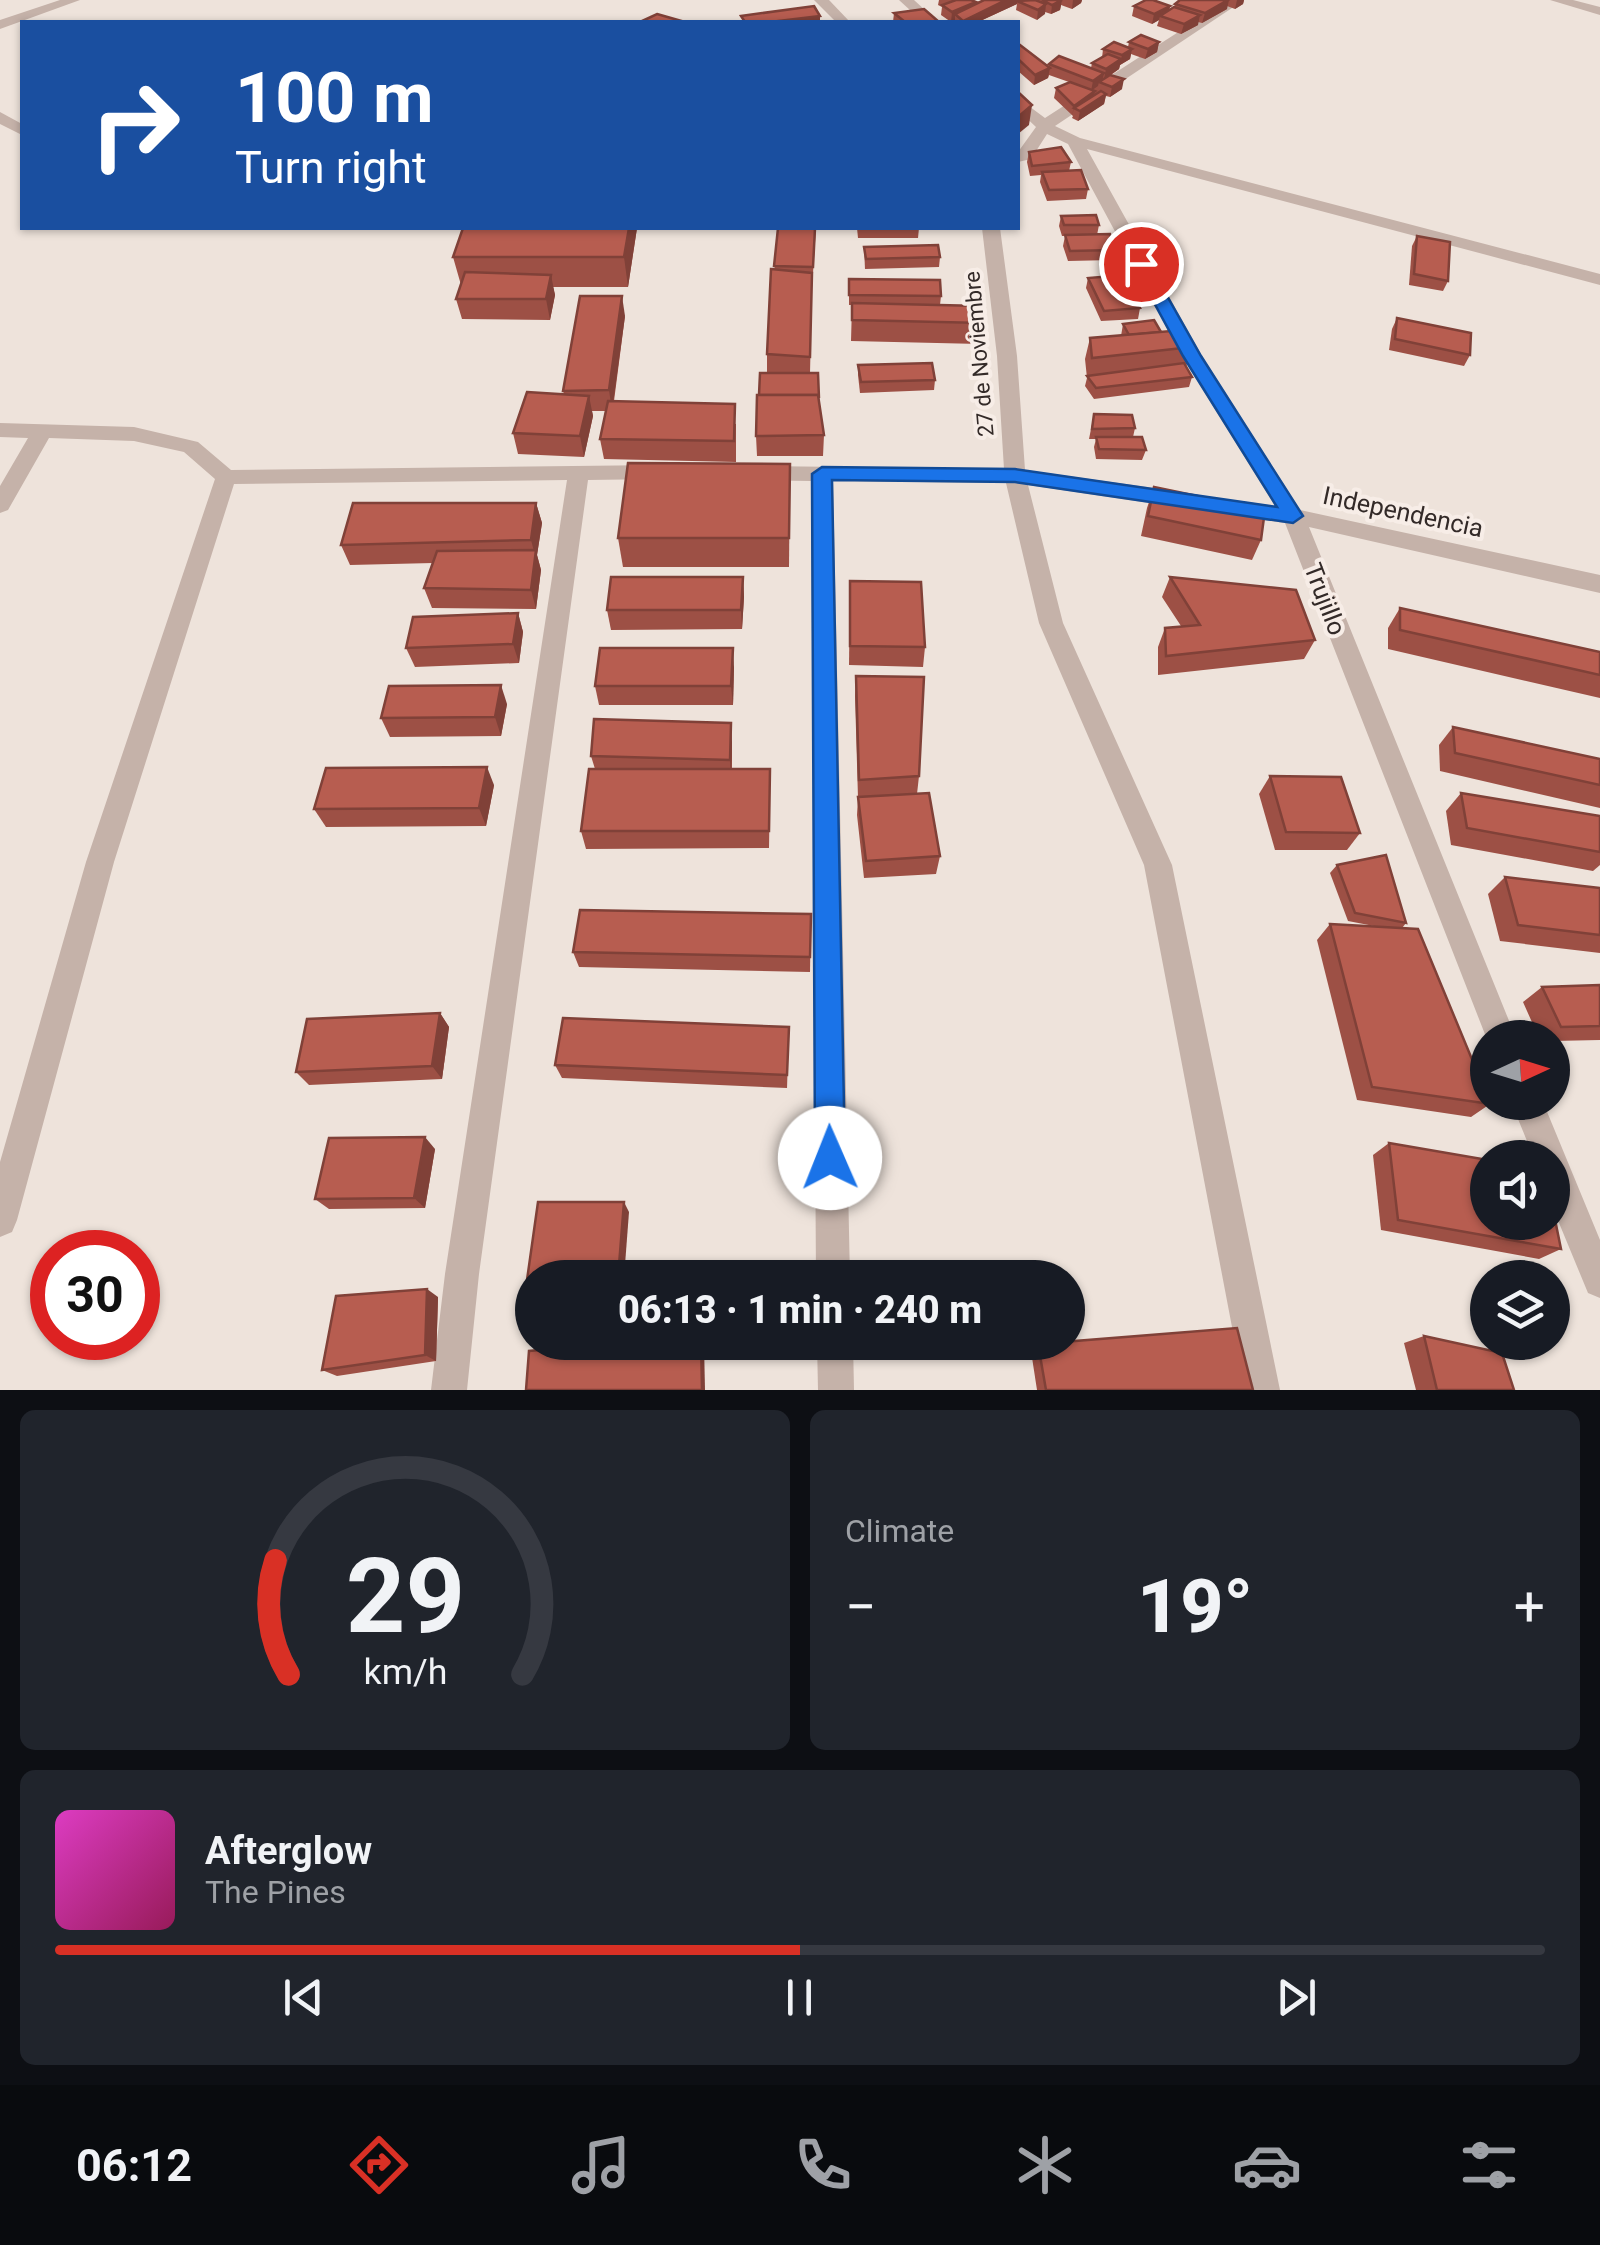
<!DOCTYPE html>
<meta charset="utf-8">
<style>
:root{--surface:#171b24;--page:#20242c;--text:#f1f3f6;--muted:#9ea1a6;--line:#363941;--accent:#d93025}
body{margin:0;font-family:Roboto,sans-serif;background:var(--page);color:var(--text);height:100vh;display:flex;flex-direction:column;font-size:38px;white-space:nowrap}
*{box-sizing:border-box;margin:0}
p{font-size:32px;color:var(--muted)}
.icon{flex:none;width:55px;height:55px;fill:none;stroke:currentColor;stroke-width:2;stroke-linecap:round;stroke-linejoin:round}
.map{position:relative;height:1390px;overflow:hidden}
.sheet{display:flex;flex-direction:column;gap:20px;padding:20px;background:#0d0f14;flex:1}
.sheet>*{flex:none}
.banner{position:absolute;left:20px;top:20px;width:1000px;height:210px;border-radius:0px;box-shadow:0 2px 8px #0004;background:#1a4fa0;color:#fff;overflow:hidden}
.needle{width:65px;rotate:86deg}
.buttons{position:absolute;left:1470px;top:1020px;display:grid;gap:20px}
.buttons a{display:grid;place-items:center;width:100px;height:100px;border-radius:50%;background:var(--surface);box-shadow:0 2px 8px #0004;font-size:50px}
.speed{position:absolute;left:30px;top:1230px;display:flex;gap:20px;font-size:50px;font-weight:700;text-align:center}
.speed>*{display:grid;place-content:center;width:130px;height:130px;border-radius:50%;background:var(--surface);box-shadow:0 2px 8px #0004;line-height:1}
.speed .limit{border:15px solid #d22;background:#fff;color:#111}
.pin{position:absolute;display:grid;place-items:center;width:85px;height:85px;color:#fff;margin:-42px;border:5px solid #fff;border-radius:50%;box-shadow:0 2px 10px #0007}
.me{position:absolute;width:110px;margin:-55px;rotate:359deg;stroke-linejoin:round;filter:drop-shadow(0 0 8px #0008)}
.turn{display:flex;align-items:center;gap:35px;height:210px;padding:0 50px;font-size:45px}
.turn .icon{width:130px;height:130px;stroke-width:2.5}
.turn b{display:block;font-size:70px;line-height:85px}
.big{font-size:75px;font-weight:800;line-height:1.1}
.sheet .card{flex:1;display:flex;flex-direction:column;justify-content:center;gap:15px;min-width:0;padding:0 35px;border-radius:15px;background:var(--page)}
.sheet .dial{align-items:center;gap:0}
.dial svg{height:260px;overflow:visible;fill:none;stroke:var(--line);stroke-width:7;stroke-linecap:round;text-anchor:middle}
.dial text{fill:var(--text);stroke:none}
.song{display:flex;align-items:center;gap:30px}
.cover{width:120px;height:120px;border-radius:15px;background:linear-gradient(135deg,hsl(310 70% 55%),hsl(330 70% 35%))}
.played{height:10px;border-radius:5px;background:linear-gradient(90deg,var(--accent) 50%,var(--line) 50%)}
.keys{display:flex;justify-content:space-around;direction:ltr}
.heat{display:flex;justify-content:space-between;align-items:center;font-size:55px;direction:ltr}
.sheet .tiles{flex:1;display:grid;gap:20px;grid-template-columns:1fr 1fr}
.card:last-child{grid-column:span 2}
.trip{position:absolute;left:515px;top:1260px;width:570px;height:100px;border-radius:50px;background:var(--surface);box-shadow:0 2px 8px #0004;font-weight:800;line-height:100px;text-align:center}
.tabs{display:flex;height:160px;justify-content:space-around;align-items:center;background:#090b0e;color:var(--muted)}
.tabs .icon{width:70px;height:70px}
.tabs .selected{color:var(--accent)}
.tabs b{font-size:45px;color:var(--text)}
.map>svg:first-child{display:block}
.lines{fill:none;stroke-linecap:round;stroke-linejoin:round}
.minor{fill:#c5b2a9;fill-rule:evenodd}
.wall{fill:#9d5045}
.shaded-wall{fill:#804138}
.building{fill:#b75d50;stroke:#804138;stroke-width:2.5}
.route{fill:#1a73e8;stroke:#114b97;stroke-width:2.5}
.labels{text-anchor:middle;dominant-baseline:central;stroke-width:8;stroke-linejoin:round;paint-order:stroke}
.far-street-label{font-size:22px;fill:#332a28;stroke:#f7ede7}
.street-label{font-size:25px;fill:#332a28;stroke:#f7ede7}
</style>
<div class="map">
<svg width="1600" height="1390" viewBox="0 0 1600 1390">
<rect width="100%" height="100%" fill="#eee3db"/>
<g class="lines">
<!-- minor -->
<g class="minor">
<polygon points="60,0 80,0 0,29 0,20"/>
<polygon points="814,0 829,0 850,22 836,22"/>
<polygon points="899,0 914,0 938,22 923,22"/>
<polygon points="1228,0 1244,0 1055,126 1080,138 1600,274 1600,285 1087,149 1202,356 1300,510 1600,575 1600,593 1309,527 1516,1038 1488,1038 1488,1042 1285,523 1233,516 1222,508 1233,500 1275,506 1182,356 1068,144 1047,134 1031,159 1018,162 1018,152 1036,127 1018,110 1018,98 1045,118"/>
<polygon points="1550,0 1573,0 1600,7 1600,15"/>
<polygon points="0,112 22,124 22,135 0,124"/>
<polygon points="982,228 1000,228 1017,356 1025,470 1183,492 1194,500 1183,508 1028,485 1063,623 1172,865 1280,1390 1244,1390 1144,865 1039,623 1006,483 833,481 850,1278 816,1278 811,481 755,480 744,473 755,466 1004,469 997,356"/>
<polygon points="0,423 134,427 198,442 231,470 660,465 671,472 660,479 588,480 479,1274 467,1390 431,1390 445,1274 567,480 234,484 114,862 17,1220 12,1232 0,1237 0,1162 86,862 215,479 184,452 134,441 49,438 8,510 0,513 0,486 28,438 0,437"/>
<polygon points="1511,1102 1543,1102 1600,1240 1600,1298 1588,1293 1552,1206 1552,1158 1534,1158"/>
<polygon points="817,1342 853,1342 854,1390 818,1390"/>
</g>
</g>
<!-- wall -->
<g class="wall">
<polygon points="939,0 971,0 976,4 984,0 1082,0 1081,3 1072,9 1061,5 1060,10 1051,14 1045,12 1037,20 1016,10 1017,4 978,22 954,22 955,20 951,22 941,15 942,7 938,5"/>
<polygon points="1180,0 1244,0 1243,4 1235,9 1227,6 1227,9 1202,23 1198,22 1198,25 1181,34 1157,26 1159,20 1152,24 1132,16 1134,6 1170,6 1169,11"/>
<polygon points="894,13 939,22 893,22"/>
<polygon points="1129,42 1159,42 1157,52 1145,59 1131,54 1130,59 1120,65 1119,69 1111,75 1122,89 1110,97 1106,96 1104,104 1078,121 1072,118 1073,116 1054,98 1056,88 1069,82 1049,75 1048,78 1034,85 1018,71 1018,46 1048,67 1049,64 1091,68 1092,63 1102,58 1103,49 1128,47"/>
<polygon points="1029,152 1071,162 1069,171 1088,189 1086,199 1047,201 1040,182 1041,175 1030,176 1027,162"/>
<polygon points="1061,216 1099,225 1097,235 1115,250 1113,260 1068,261 1063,246 1065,236 1062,236 1059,226"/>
<polygon points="463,228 637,228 628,287 553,287 555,295 550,320 462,319 456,299 461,285 453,257"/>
<polygon points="778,228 816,228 812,288 810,373 819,398 824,435 823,456 757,456 756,436 759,395 767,373 767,354"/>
<polygon points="857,228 919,228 918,238 858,238"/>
<polygon points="1417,236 1448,281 1443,291 1409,285 1412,246"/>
<polygon points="864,247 940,257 939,267 865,269"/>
<polygon points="1088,278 1140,308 1138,319 1101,321 1086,288"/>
<polygon points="849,279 941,296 940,305 983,323 980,344 851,341 852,305 849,305"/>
<polygon points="625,316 614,401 736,424 736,462 604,459 600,439 606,411 592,411 593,416 584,457 518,454 513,433 564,394 563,391"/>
<polygon points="1397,318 1470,355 1464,366 1389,350 1392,329"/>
<polygon points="1123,324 1161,332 1192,347 1186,367 1192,377 1189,387 1094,399 1085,386 1087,378 1085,359 1090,338 1121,336"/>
<polygon points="858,365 935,380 934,390 860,393 858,375"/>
<polygon points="1094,414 1135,428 1133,437 1146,450 1142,460 1096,459 1094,447 1096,439 1089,439"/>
<polygon points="790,464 789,567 623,567 618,538"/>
<polygon points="1154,487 1261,540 1252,560 1141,536 1147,508"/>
<polygon points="536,503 542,523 537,555 541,570 536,609 432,608 424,588 433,563 350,565 341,545"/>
<polygon points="743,577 744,597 742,629 611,630 607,610"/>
<polygon points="1170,577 1315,640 1304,659 1158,675 1158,647 1165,628 1181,626 1162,597"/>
<polygon points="850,581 925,647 923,667 849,665"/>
<polygon points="1400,608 1600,652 1600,698 1388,649 1388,628"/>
<polygon points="518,613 523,632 519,663 415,667 406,648"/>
<polygon points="734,667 733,705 599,705 595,686"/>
<polygon points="856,676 919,776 917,794 940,856 936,874 864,878 857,815 858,798 855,696"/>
<polygon points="507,704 501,736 390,737 381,718"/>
<polygon points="1453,727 1600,759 1600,808 1440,771 1439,745"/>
<polygon points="732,742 732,769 770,787 769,848 586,849 581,831 595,769 591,756"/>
<polygon points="1270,776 1360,833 1347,850 1275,850 1259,794"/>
<polygon points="494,785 486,826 326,827 314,809"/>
<polygon points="1461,793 1600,816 1600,865 1593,871 1451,845 1446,811"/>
<polygon points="1337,865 1406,923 1402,928 1490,1104 1471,1117 1357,1100 1317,940 1330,924 1374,926 1348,921 1330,873"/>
<polygon points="1505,877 1600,888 1600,953 1500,941 1488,894"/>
<polygon points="811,914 810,972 579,967 573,952"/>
<polygon points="1600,985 1600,1040 1552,1041 1552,1038 1539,1038 1523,1002 1542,987"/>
<polygon points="440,1013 449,1027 442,1079 309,1085 296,1072"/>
<polygon points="789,1027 787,1088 562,1078 555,1065"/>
<polygon points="1389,1143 1561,1249 1539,1259 1381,1230 1373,1155"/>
<polygon points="435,1149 425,1208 329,1209 315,1199"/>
<polygon points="438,1297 436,1361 337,1376 322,1370"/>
<polygon points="1424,1336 1514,1390 1416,1390 1404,1343"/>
<polygon points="1038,1344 1253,1390 1037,1390 1031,1351"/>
</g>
<!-- shaded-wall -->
<g class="shaded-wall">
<polygon points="1006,0 1022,0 1017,1 1017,4 978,22 963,22 963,21"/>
<polygon points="1062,0 1060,10 1051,14 1052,5"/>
<polygon points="1073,0 1082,0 1081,3 1072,9"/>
<polygon points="1229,0 1227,9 1202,23 1205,13"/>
<polygon points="1237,0 1244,0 1243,4 1235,9"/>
<polygon points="976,2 960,18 955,14 955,20 951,22 952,12"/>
<polygon points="1046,4 1045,14 1037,20 1038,10"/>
<polygon points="1170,6 1168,16 1160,16 1159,20 1152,24 1154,14"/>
<polygon points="1200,15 1198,25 1181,34 1184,24"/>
<polygon points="820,16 820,22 770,22"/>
<polygon points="1159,42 1157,52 1145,59 1148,49"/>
<polygon points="1132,49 1130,59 1120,65 1119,69 1104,79 1106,69 1121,59 1122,55"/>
<polygon points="1050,68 1048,78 1034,85 1035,75"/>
<polygon points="1104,73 1102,83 1099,82 1098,86 1091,91 1093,81"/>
<polygon points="1124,79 1122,89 1110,97 1112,87"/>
<polygon points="1095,91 1093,101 1074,108 1072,116 1074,106"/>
<polygon points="1106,94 1104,104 1078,121 1080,111"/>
<polygon points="1032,105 1029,125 1018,134 1018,117"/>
<polygon points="629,228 637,228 628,287 624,257"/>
<polygon points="551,275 555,295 550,320 546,299"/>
<polygon points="622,296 625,316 612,411 609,390"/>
<polygon points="589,396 593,416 584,457 580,436"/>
<polygon points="536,503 542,523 537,555 541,570 536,609 531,590 535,555 531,540"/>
<polygon points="743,577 744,597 742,629 741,610"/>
<polygon points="518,613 523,632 519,663 513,644"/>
<polygon points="733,648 734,667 733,705 731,686"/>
<polygon points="501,685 507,704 501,736 495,717"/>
<polygon points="731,723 732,742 731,778 730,760"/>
<polygon points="487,767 494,785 486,826 479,808"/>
<polygon points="440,1013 449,1027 442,1079 432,1066"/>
<polygon points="425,1137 435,1149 425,1208 414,1198"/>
<polygon points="624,1202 629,1212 624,1278 618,1278"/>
<polygon points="427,1289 438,1297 436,1361 425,1355"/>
<polygon points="701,1342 704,1344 705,1390 702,1390"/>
</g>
<!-- building -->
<g class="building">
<polygon points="956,0 971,0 976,2 952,12 942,5"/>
<polygon points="984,0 1006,0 963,21 955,14"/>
<polygon points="1035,0 1046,4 1038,10 1017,1"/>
<polygon points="1042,0 1062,0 1052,5"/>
<polygon points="1146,0 1153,0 1170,6 1154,14 1134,6"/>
<polygon points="1180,0 1228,0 1205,13 1175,4"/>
<polygon points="814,6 820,16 770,22 745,22 741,16"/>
<polygon points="1174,7 1200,15 1184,24 1160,16"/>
<polygon points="924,9 939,22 905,22 894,13"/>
<polygon points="657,14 685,22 640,22"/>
<polygon points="1141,35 1159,42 1148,49 1129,42"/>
<polygon points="1114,42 1132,49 1122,55 1103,49"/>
<polygon points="1020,45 1050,68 1035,75 1018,59 1018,46"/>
<polygon points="1108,54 1121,59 1106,69 1092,63"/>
<polygon points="1059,56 1104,73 1093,81 1049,64"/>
<polygon points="1110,75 1124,79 1112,87 1099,82"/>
<polygon points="1070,82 1095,91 1074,106 1056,88"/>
<polygon points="1101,91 1106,94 1080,111 1074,108"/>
<polygon points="1018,92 1032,105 1018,117"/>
<polygon points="1061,147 1071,162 1032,166 1029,152"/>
<polygon points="1081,170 1088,189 1049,190 1042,172"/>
<polygon points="1096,215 1099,225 1064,225 1061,216"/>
<polygon points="463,228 629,228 624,257 453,257"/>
<polygon points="778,228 815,228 813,267 774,266"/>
<polygon points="1110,234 1115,250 1070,251 1065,235"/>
<polygon points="1417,236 1450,242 1448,281 1414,274"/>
<polygon points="938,245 940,257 866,259 864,247"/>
<polygon points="771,269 812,273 810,357 767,354"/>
<polygon points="465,272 551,275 546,299 456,299"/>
<polygon points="1124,275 1140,308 1104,311 1088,278"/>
<polygon points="849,279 940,280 941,296 849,295"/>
<polygon points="580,296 622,296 609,390 563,391"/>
<polygon points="852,303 981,306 983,323 852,320"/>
<polygon points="1397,318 1471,333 1470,355 1395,339"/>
<polygon points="1154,320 1161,332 1129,335 1123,324"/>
<polygon points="1183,330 1192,347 1092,358 1090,338"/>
<polygon points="932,363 935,380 861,382 858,365"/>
<polygon points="1184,363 1192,377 1096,388 1087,376"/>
<polygon points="760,373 818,373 819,398 818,395 759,395"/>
<polygon points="527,392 589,396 580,436 513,433"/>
<polygon points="757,395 818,395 824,435 756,436"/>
<polygon points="608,401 735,404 734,441 600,439"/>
<polygon points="1094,414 1132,415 1135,428 1092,429"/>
<polygon points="1096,437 1142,437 1146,450 1099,449"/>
<polygon points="628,463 790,464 789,538 618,538"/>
<polygon points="1154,487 1265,510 1261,540 1148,516"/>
<polygon points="353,503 536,503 531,540 341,545"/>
<polygon points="536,550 531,590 424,588 437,551"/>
<polygon points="611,577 743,577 741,610 607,610"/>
<polygon points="1170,577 1296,590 1315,640 1166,656 1165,628 1200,625"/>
<polygon points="850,581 921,582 925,647 850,646"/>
<polygon points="1400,608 1600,652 1600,675 1400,630"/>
<polygon points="518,613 513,644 406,648 413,617"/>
<polygon points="600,648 733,648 731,686 595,686"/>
<polygon points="856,676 924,677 919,776 859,780"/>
<polygon points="501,685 495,717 381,718 389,686"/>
<polygon points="594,719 731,723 730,760 591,756"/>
<polygon points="1453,727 1600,759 1600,785 1455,753"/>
<polygon points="487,767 479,808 314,809 326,768"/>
<polygon points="589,769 770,769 769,831 581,831"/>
<polygon points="1270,776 1341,777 1360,833 1286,832"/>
<polygon points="929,793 940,856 866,861 858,797"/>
<polygon points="1461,793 1600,816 1600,852 1467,828"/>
<polygon points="1386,855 1406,923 1355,913 1337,865"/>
<polygon points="1505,877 1600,888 1600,935 1518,925"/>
<polygon points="580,910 811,914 810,957 573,952"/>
<polygon points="1330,924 1418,929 1488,1098 1488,1102 1490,1104 1372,1087"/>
<polygon points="1600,985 1600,1026 1561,1027 1542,987"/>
<polygon points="440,1013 432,1066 296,1072 307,1019"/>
<polygon points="563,1018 789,1027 787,1075 555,1065"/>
<polygon points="425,1137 414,1198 315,1199 329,1138"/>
<polygon points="1389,1143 1488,1160 1488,1222 1552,1222 1552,1205 1561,1249 1398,1220"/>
<polygon points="538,1202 624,1202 618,1278 532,1278 532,1280 527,1280"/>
<polygon points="427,1289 425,1355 322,1370 336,1296"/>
<polygon points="1237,1328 1253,1390 1046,1390 1038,1344"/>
<polygon points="1424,1336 1502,1353 1514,1390 1437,1390"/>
<polygon points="633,1342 701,1342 702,1390 526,1390 529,1351"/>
</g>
<!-- route -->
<polygon class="route" points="1141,259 1149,264 1201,356 1303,516 1293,523 1015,482 832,480 845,1158 841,1168 830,1172 820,1168 815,1158 812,474 822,467 1015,469 1277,507 1183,356 1133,264"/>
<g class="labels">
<!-- far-street labels -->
<g class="far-street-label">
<text transform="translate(979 354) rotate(-95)">27 de Noviembre</text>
</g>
<!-- street labels -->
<g class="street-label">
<text transform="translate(1403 512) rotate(12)">Independencia</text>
<text transform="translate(1325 599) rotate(69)">Trujillo</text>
</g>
</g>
</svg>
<div class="buttons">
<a><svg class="needle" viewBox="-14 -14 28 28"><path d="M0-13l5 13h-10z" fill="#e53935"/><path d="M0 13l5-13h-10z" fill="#9ea1a6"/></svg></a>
<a><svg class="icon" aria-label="sound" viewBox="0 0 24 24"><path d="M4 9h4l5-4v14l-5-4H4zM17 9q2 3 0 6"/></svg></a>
<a><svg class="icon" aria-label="layers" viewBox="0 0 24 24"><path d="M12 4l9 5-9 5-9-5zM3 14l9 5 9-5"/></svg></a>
</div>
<div class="speed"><div class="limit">30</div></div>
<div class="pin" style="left:1141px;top:264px;background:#d93025"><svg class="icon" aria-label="arrive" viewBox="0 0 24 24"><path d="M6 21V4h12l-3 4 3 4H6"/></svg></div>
<svg class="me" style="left:830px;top:1158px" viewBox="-20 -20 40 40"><circle r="19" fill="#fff"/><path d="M0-13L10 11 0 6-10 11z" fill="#1a73e8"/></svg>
<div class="trip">06:13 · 1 min · 240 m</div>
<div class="banner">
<div class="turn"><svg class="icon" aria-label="right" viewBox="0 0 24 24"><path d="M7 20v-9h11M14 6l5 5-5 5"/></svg><div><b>100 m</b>Turn right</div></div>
</div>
</div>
<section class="sheet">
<div class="tiles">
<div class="card dial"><svg viewBox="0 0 100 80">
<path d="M14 69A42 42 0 1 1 86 69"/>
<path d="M14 69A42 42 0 0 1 10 34" stroke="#d93025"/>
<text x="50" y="56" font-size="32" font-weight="700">29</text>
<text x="50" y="72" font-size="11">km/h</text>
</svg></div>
<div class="card"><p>Climate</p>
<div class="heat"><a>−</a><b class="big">19°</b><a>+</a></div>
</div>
<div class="card">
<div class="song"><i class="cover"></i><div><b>Afterglow</b><p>The Pines</p></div></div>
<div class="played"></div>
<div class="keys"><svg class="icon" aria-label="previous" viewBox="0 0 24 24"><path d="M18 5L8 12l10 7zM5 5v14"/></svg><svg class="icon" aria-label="pause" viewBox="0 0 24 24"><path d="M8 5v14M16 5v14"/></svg><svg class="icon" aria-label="next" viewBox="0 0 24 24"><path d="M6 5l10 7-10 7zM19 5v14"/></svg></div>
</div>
</div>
</section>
<nav class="tabs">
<b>06:12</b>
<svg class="icon selected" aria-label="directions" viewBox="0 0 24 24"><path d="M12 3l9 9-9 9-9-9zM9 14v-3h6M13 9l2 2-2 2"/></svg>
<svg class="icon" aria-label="music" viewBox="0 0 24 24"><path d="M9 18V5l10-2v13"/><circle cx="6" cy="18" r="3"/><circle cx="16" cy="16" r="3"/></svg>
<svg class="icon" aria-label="phone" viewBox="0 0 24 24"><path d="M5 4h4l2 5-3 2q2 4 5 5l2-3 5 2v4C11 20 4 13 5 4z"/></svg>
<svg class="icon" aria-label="climate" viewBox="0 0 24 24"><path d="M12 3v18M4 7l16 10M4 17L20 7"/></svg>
<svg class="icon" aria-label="car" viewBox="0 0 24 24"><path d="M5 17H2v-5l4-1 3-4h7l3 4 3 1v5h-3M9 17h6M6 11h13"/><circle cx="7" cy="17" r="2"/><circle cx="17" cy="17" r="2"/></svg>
<svg class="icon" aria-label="filters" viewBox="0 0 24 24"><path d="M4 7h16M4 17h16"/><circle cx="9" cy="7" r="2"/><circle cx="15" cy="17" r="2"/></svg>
</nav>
